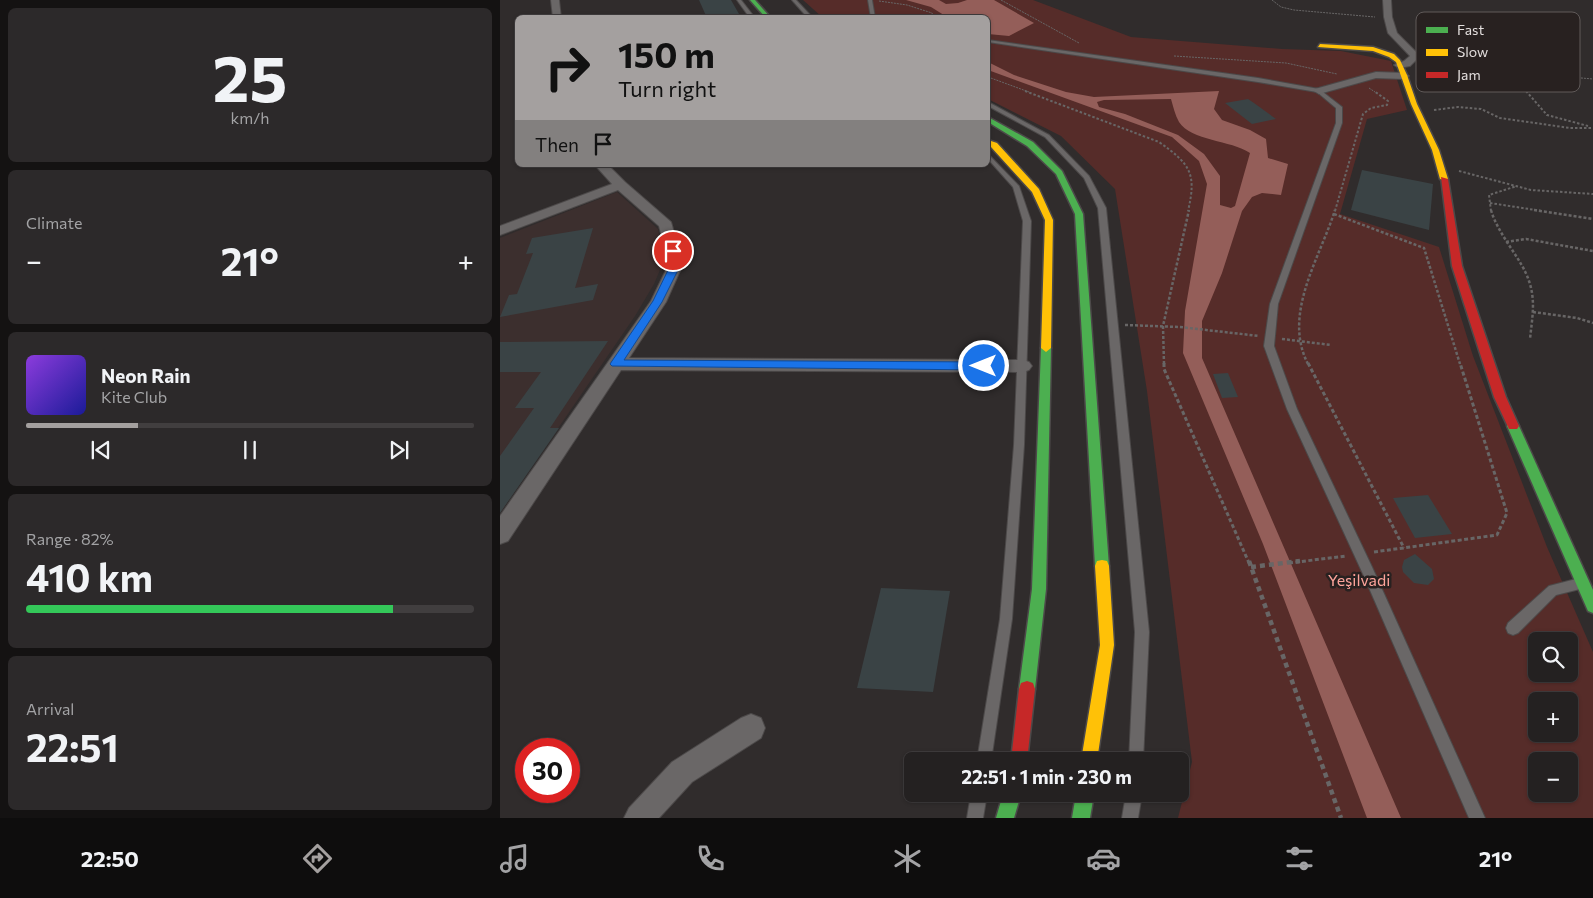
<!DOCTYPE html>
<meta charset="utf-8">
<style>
:root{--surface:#242121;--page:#2c292a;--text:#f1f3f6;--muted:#a3a3a5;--line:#413e3f;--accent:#a4a09f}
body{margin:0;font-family:Commissioner,sans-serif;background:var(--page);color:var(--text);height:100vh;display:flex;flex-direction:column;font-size:19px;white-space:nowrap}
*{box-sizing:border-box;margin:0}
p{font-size:16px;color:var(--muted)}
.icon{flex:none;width:28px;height:28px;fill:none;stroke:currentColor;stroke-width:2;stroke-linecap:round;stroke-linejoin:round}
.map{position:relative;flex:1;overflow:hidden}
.details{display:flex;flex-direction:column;gap:8px;padding:8px;background:#141212;width:500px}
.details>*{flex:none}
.guide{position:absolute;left:15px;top:15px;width:475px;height:152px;border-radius:8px;box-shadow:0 1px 4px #0004,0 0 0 1px var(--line);background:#a4a09f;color:#111;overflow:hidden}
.tools{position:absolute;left:1028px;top:632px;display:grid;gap:10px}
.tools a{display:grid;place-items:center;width:50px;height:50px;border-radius:8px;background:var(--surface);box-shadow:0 1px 4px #0004,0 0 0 1px var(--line);font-size:25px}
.speed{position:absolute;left:15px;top:738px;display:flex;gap:10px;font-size:25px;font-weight:700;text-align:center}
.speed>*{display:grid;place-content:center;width:65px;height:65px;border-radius:50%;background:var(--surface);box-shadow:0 1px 4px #0004,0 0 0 1px var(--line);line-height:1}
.speed .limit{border:8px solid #d22;background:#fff;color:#111}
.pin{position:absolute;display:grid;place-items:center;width:42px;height:42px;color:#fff;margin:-21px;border:2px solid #fff;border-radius:50%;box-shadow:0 1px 5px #0007}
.me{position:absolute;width:55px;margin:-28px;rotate:270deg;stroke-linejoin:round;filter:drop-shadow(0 0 4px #0008)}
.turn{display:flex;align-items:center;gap:18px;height:105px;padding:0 20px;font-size:22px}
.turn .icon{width:65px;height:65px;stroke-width:2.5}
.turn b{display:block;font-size:35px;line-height:42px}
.then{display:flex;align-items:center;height:48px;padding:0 20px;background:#0003;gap:10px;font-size:19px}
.big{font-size:38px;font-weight:700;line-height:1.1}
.details .card{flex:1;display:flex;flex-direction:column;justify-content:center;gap:8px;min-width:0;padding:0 18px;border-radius:8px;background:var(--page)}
.details .dial{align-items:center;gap:0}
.dial b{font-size:65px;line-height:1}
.song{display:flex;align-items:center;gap:15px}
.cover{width:60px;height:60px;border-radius:8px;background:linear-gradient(135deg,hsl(270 70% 55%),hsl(240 70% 35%))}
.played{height:5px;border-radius:2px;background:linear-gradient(90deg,var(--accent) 25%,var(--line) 25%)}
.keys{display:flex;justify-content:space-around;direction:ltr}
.heat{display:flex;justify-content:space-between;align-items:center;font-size:28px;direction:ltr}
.charge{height:8px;border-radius:4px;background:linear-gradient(90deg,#34c759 82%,var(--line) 0)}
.trip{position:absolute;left:404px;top:752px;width:285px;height:50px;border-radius:8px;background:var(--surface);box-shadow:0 1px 4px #0004,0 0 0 1px var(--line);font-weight:700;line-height:50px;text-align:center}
.tab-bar{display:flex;height:80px;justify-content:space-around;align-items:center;background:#0e0d0d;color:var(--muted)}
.tab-bar .icon{width:35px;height:35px}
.tab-bar .current{color:var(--accent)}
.tab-bar b{font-size:22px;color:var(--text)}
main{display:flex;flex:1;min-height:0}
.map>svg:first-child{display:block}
.built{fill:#3c2f2e}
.green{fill:#562c29;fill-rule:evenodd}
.water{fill:#945e59;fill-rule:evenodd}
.building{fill:#3a4345}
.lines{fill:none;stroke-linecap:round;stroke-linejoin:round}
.lane-casing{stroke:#4c4949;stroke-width:2}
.street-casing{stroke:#4c4949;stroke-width:2}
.fast-casing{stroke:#4c4949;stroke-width:3}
.slow-casing{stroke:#4c4949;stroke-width:3}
.jam-casing{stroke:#4c4949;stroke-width:3}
.path-far4{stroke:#686666;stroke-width:1;stroke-dasharray:2 1;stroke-linecap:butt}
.path-far3{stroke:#686666;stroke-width:2;stroke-dasharray:2.5 2;stroke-linecap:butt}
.path-far2{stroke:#686666;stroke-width:2.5;stroke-dasharray:3 2;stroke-linecap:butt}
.path-far1{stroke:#686666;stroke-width:3;stroke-dasharray:4 2.5;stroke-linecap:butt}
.path{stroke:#686666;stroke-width:4.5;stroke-dasharray:5 4;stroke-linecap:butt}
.lane{fill:#6a6767;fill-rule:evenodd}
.street{fill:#6a6767;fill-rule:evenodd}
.fast{fill:#4caf50;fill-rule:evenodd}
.slow{fill:#ffc107;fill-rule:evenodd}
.jam{fill:#c62828;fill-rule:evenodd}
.route{fill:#1a73e8;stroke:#114b97}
.labels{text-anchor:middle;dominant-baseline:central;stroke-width:5;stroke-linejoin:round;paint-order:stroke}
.near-park-label{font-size:16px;fill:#fda49b;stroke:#282120}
.key{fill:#282120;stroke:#605a59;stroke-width:1}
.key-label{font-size:14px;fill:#e3dedd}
</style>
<main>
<section class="details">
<div class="card dial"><b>25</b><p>km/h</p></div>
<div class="card"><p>Climate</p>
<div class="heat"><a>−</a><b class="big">21°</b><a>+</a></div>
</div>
<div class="card">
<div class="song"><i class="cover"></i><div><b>Neon Rain</b><p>Kite Club</p></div></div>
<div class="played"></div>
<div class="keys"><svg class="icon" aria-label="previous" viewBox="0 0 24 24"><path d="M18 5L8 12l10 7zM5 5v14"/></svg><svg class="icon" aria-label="pause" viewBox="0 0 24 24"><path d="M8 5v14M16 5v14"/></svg><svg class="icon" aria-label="next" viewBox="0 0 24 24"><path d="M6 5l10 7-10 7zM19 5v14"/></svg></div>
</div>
<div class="card"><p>Range · 82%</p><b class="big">410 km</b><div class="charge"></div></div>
<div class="card"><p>Arrival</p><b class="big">22:51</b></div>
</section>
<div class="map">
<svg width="1093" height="818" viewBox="0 0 1093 818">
<rect width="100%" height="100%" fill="#302c2c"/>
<!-- built -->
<polygon class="built" points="117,192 158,229 165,258 154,284 135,316 0,513 0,238"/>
<!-- green -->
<path class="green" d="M 303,0 L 533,0 L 631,37 L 782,49 L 841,51 L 891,61 L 907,110 L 867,119 L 840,214 L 939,247 L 973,356 L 1047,547 L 1093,652 L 1093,818 L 678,818 L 692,762 L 647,391 L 615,189 L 561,136 L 488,99 L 488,18 L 322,17 ZM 1036,641 L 1069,641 L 1069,674 L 1036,674 ZM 1036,701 L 1069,701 L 1069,734 L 1036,734 ZM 1036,761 L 1069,761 L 1069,794 L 1036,794 Z"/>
<!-- water -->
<g class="water">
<polygon points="406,0 439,0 446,4 458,3 467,0 494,0 534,23 509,36 488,34 488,18 447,17 431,7"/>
<path d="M 488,62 L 514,75 L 566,92 L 594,97 L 719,91 L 714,109 L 722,120 L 750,130 L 766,139 L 768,158 L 788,164 L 781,195 L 762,193 L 752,197 L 742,211 L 722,273 L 702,321 L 702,358 L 901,818 L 867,818 L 763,544 L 683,353 L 685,311 L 707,184 L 699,161 L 672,137 L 488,70 ZM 671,99 C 673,106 675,115 679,122 C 691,141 731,140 750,153 L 735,206 L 731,208 L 720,205 L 720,176 L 704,154 L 678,135 L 625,114 L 599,107 L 597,102 L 604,100 Z"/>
</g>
<!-- building -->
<g class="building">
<polygon points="199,0 231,0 239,14 207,18"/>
<polygon points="748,99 754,103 776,119 752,124 725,103"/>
<polygon points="862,170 933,184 929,230 851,210"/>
<polygon points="93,228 75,288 98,284 93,300 0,317 9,295 17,294 33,253 26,254 32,238"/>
<polygon points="108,341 50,428 59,428 0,513 0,456 34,408 15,408 41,372 0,372 0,342"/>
<polygon points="728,373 738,397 722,398 713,374"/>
<polygon points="928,495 952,534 915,538 893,498"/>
<polygon points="915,554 932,569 934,579 928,585 914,583 903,572 902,567 904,560"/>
<polygon points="381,588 450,591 433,692 357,688"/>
</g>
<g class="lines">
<!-- lane casing -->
<g class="lane-casing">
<g id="lane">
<polygon points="237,0 241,0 255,18 250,18"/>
<polygon points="292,0 296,0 313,18 308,18"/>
<polygon points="368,0 372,0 375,18 371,18"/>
<polygon points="488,40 758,78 819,89 842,107 842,123 778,304 774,346 797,409 872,567 985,818 969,818 863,574 787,409 764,346 770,304 836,123 836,108 817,92 758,82 488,42"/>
<polygon points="488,102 549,135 589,176 606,208 649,632 643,761 629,761 635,632 598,208 584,178 545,137 488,106"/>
<polygon points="488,154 519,186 531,221 524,445 512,619 491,761 477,761 500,619 514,445 523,221 513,187 488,159"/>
<polygon points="1080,578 1084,580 1086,584 1084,588 1056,595 1018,633 1013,635 1008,633 1006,628 1008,623 1049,586"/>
<polygon points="471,794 487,794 483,818 467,818"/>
<polygon points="626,794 642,794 638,818 622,818"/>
</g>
</g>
<!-- street casing -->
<g class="street-casing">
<g id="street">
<polygon points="51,0 59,0 61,18 53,18"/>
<polygon points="883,0 891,0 892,17 897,33 920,56 910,66 899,68 894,65 904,61 910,56 888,33 884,17"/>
<polygon points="876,72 904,73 909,76 904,79 876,78 819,94 814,91 815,89"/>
<polygon points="95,165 108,165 125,182 171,222 183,264 166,302 129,358 523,360 529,362 532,366 529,370 523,372 121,370 8,541 0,544 0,516 151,301 169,264 159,226 118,190 0,235 0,226 112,184"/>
<polygon points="251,714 261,718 265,728 261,738 192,782 159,818 124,818 129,808 172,762 241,718"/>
</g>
</g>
<!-- fast casing -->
<g class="fast-casing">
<g id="fast">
<polygon points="250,0 255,0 271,18 266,18"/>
<polygon points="488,117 533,142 562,171 583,214 609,566 607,571 602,572 597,571 595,566 575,214 556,174 527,146 488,122"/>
<polygon points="546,344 551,348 546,589 535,689 533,695 527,697 521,695 519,689 532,589 541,348"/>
<polygon points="1013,421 1017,423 1019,426 1093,590 1093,613 1088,611 1007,426 1009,423"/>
<polygon points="503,794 521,794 514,818 496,818"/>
<polygon points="576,794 594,794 590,818 572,818"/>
</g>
</g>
<!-- slow casing -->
<g class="slow-casing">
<g id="slow">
<polygon points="820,44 873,47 894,54 900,60 907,75 917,104 939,150 948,179 947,181 940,179 932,150 911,104 896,62 889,57 873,51 818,47"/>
<polygon points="488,140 497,143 539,189 553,220 551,348 546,352 541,348 545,220 532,192 491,147 488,145"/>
<polygon points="602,560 607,561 609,566 614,645 597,761 581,761 600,645 595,566 597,561"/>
</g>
</g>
<!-- jam casing -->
<g class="jam-casing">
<g id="jam">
<polygon points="941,177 948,179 962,266 1006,397 1019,426 1017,429 1009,429 994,397 952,266"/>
<polygon points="527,681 533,683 535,689 527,761 511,761 519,689 521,683"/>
</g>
</g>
<!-- path-far4 -->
<g class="path-far4">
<polyline points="501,0 579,43"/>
<polyline points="772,0 781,7 794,10 875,17"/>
<polyline points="379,1 407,5 432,13 434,18"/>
<polyline points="674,56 786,63 837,74"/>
<polyline points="931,65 929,58 972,49"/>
<polyline points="923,66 931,65 984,74 1023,73 1093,79"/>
<polyline points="1005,75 1028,92"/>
<polyline points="488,77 529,92"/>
<polyline points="869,88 875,92"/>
</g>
<!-- path-far3 -->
<g class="path-far3">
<path d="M 525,91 L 659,142 C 690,164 697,173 688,211"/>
<polyline points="1026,91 1047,115 1088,126"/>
<polyline points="934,110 958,107 981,109 1000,118 1070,128 1093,128"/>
<polyline points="959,171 1031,190 1093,194"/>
<polyline points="990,203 1042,211"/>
<polyline points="835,211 863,114 871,108 887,105 888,101 874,91"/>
<polyline points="991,211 989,195 1017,186"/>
</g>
<!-- path-far2 -->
<g class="path-far2">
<path d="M 991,210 C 998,235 1022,259 1029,281 C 1036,301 1032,319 1030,339"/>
<polyline points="1034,210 1093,219"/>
<polyline points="834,214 924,248 960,364"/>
<polyline points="1006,242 1026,239 1093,251"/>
<polyline points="1033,312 1077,318 1093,323"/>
<polyline points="625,325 680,327 759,336"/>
<polyline points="782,339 831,345"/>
<polyline points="664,364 663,326 689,210"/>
<path d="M 808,364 C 782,314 820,258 835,210"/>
</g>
<!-- path-far1 -->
<g class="path-far1">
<polyline points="664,363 664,369 749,563"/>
<polyline points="808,363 904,548"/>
<polyline points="874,552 997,535 1007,513 960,363"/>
<polyline points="789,563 846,556"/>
</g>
<!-- path -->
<g class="path">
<polyline points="749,561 841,818"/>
<polyline points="751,567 800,561"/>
</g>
<!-- lane -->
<use href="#lane" class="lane"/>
<!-- street -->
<use href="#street" class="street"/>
<!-- fast -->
<use href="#fast" class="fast"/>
<!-- slow -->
<use href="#slow" class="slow"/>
<!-- jam -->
<use href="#jam" class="jam"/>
</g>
<!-- route -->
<polygon class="route" points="170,249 176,249 181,264 162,302 124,360 484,362 489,366 484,370 112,366 110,364 112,361 153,301 171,264 168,251"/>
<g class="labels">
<!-- near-park labels -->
<g class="near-park-label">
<text x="859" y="579">Yeşilvadi</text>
</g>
</g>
<!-- legend -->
<rect x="916" y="12" width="164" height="80" rx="8" class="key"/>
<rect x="926" y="27" width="22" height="6" fill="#4caf50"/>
<rect x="926" y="49" width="22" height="7" fill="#ffc107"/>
<rect x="926" y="72" width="22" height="6" fill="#c62828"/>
<g class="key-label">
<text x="957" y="35">Fast</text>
<text x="957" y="57">Slow</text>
<text x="957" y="80">Jam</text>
</g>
</svg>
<div class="tools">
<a><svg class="icon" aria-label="search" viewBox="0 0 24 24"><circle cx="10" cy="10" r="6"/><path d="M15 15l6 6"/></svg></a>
<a>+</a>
<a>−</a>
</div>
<div class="speed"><div class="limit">30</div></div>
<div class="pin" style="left:173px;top:251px;background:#d93025"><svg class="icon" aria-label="arrive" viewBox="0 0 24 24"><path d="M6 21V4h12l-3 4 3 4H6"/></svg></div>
<svg class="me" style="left:484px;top:366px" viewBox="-20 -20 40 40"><circle r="17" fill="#1a73e8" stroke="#fff" stroke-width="3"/><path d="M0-11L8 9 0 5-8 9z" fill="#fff"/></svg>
<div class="trip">22:51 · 1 min · 230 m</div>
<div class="guide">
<div class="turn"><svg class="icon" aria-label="right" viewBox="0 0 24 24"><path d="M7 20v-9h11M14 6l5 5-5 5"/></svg><div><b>150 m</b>Turn right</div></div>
<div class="then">Then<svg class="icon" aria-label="arrive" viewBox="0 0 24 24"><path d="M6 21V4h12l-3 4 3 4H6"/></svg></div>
</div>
</div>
</main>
<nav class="tab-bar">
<b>22:50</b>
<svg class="icon current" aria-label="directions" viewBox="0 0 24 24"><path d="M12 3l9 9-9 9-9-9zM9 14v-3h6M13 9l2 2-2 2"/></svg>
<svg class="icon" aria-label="music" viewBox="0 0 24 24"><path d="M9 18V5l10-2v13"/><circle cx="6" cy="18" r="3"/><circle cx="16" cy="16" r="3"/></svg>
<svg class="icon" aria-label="phone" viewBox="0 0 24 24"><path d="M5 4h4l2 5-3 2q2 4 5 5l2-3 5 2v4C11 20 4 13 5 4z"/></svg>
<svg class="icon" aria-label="climate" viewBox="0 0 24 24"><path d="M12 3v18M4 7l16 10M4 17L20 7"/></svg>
<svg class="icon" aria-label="car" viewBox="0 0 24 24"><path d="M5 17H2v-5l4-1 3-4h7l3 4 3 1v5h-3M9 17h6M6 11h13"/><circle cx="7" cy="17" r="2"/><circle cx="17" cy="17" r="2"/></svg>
<svg class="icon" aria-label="filters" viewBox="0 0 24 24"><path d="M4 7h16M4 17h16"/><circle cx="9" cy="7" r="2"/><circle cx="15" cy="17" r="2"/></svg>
<b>21°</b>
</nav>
